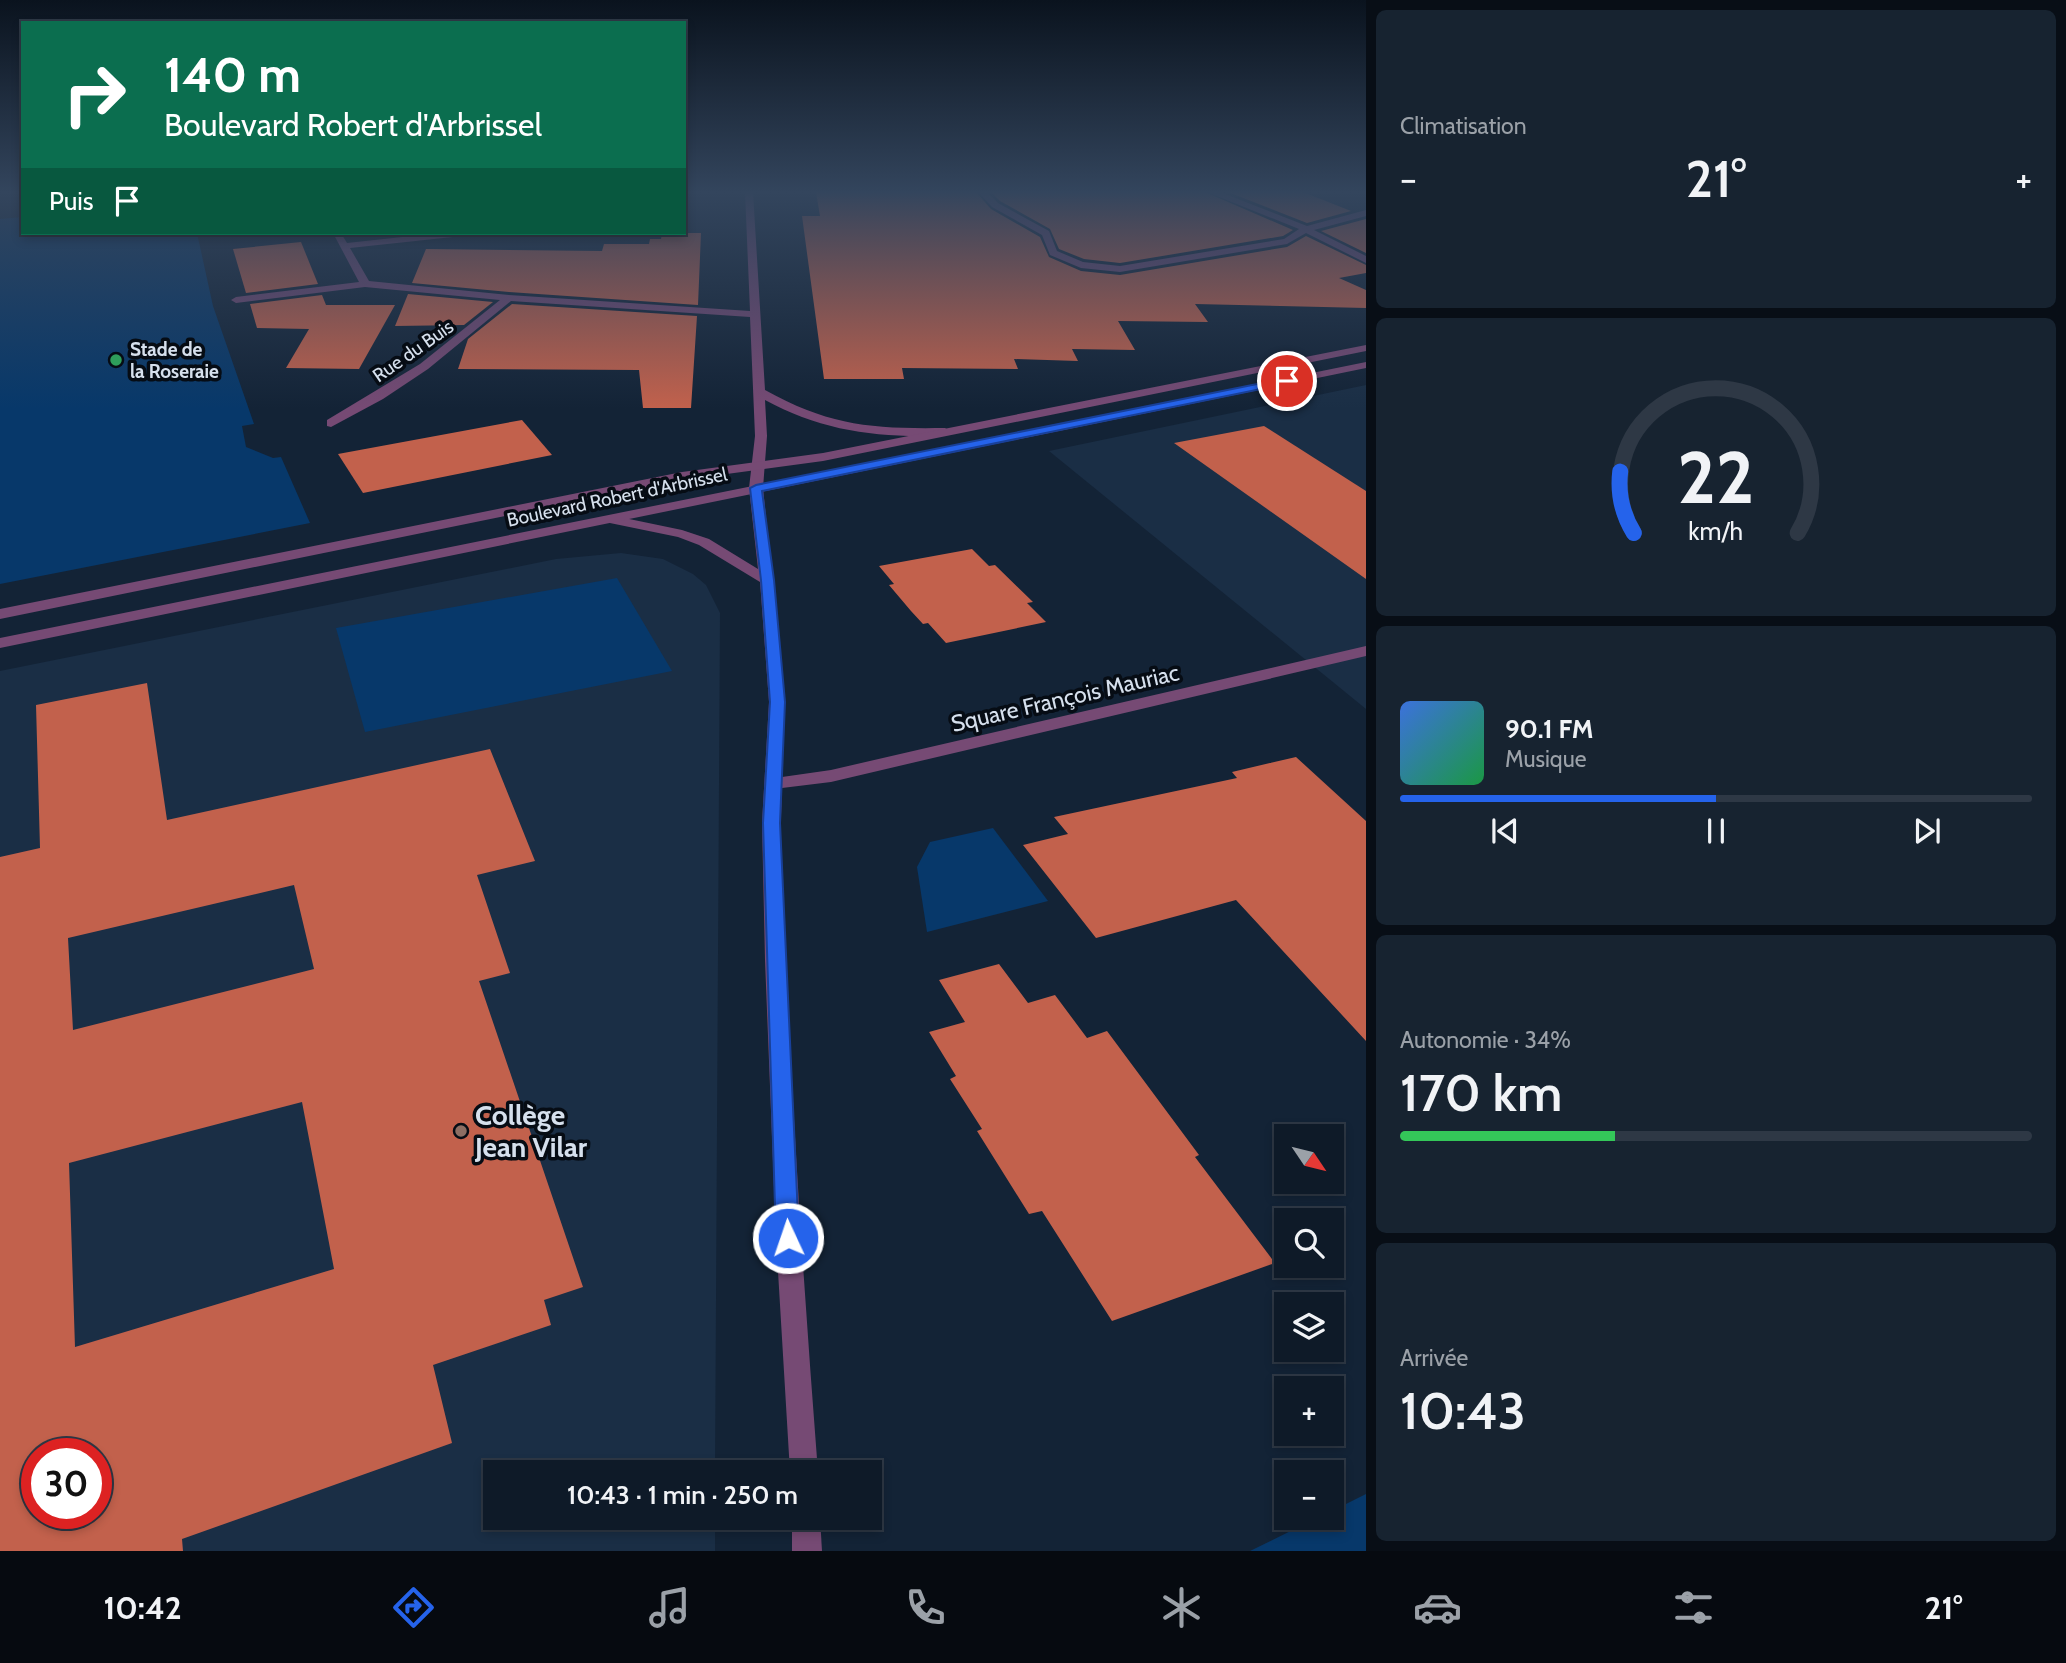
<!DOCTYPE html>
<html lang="fr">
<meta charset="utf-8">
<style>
:root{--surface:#0e1a28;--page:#172330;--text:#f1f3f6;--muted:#9ba1a8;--line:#2e3845;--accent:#2563eb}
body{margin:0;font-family:Cabin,sans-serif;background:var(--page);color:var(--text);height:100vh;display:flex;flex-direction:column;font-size:26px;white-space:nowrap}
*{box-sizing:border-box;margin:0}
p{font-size:23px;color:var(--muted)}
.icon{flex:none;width:38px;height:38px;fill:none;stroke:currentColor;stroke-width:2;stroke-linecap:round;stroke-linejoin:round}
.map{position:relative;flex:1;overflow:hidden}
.details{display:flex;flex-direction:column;gap:10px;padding:10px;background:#080e16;width:700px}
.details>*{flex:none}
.banner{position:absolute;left:21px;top:21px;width:665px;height:214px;border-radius:0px;box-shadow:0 4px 10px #0003,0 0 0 2px var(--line);background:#0b6e4f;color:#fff;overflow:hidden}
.needle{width:46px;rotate:125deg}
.fabs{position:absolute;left:1274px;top:1124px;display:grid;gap:14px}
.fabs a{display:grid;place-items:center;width:70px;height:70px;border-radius:0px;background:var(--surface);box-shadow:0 4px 10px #0003,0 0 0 2px var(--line);font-size:35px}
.speed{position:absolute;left:21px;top:1438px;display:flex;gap:14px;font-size:35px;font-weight:700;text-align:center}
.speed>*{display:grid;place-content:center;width:91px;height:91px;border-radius:50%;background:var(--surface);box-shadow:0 4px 10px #0003,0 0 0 2px var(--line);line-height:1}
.speed .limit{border:10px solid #d22;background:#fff;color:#111}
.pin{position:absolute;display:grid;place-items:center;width:60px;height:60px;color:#fff;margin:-30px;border:4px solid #fff;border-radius:50%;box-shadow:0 2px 7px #0007}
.me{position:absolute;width:77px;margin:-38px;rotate:357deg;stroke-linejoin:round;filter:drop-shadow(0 0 5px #0008)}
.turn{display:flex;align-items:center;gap:24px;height:147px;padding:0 28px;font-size:32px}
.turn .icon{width:91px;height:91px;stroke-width:2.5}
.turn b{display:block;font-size:49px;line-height:60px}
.then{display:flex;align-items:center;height:66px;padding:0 28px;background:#0003;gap:14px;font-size:26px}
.big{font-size:52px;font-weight:600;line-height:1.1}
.details .widget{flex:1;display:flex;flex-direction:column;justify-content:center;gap:10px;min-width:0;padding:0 24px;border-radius:10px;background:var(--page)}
.details .dial{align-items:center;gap:0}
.dial svg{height:182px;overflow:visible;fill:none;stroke:var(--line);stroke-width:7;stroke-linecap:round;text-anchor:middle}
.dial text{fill:var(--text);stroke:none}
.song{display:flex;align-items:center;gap:21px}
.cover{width:84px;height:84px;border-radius:10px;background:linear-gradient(135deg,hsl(220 70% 55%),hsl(140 70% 35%))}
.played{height:7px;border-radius:4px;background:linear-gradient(90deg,var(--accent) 50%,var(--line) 50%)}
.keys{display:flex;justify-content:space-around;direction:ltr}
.heat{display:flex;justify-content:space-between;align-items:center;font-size:38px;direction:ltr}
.charge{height:10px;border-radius:5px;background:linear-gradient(90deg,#34c759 34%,var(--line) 0)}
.trip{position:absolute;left:483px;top:1460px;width:399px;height:70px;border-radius:0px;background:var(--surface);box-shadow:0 4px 10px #0003,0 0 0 2px var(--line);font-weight:600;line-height:70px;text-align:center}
.menu{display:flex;height:112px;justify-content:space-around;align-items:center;background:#060a10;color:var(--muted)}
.menu .icon{width:49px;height:49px}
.menu .on{color:var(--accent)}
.menu b{font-size:32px;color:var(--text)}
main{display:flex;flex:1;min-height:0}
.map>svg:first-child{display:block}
.built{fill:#1a2e45;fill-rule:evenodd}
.green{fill:#07386a}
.building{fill:#c2614c;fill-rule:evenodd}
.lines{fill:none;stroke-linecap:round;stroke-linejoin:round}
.minor{fill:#764a74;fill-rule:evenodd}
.tertiary{fill:#764a74;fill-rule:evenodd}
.route{fill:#2563eb;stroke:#184099;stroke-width:2}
.leisure-dot{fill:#2e9e5b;stroke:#060c14;stroke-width:2.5}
.education-dot{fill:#8d6e63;stroke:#060c14;stroke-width:2.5}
.labels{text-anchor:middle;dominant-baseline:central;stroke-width:7;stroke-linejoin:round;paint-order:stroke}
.far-poi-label{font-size:19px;font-weight:bold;fill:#d6e0ed;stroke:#060c14;text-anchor:start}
.far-street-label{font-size:19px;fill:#d6e0ed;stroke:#060c14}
.street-label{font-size:23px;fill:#d6e0ed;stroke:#060c14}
.near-poi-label{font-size:28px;font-weight:bold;fill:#d6e0ed;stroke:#060c14;text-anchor:start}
</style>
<main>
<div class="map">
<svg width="1366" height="1551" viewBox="0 0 1366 1551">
<rect width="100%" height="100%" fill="#132336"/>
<!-- built -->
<g class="built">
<polygon points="1366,385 1366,709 1049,451"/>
<path d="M 621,553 L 663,559 L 693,574 L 706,585 L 720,613 L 715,1472 L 495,1472 L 495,1517 L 715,1517 L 715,1551 L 0,1551 L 0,671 L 556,559 ZM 37,1454 L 96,1454 L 96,1514 L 37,1514 Z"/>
</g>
<!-- green -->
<g class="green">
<polygon points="23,217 23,233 197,233 213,306 254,424 242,426 246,447 273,458 281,457 310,523 0,584 0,219"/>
<polygon points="617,578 672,671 365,732 336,628"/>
<polygon points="993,828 1048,901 927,932 917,867 930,842"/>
<polygon points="1366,1494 1366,1551 1250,1551 1319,1517 1332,1517 1332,1511"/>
</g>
<!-- building -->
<g class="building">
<polygon points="816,192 976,192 991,209 1040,237 1049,257 1081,271 1120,275 1287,247 1306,236 1366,265 1366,273 1339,278 1366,290 1366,308 1195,304 1208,322 1118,321 1135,350 1072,349 1078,361 1014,359 1018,369 902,368 904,379 824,379 802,216 820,216"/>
<polygon points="991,192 1205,192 1293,230 1283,236 1120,263 1084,259 1059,249 1050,229 1000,201"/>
<polygon points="1228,192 1303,192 1351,211 1307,223"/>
<polygon points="1366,219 1366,253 1321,231"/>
<polygon points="662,233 701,233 698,305 509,292 412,283 426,249 602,251 604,244 649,244 650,239 661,239"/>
<polygon points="301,242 318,284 246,293 233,249"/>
<polygon points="408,294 493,302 464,325 395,326"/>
<polygon points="322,295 326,305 395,305 359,369 286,368 309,329 257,328 250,304"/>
<polygon points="512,304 697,316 691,408 643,408 639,370 458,369 468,339"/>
<polygon points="522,420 552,455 363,493 338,454"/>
<polygon points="1264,426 1366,491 1366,579 1174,443"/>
<polygon points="972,549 989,566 995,565 1033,602 1027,603 1046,622 946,643 928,623 923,624 911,611 889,585 894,584 879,566"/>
<path d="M 147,683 L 167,820 L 490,749 L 535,861 L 477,875 L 510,973 L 479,981 L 583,1287 L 544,1300 L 551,1325 L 433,1365 L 452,1443 L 182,1539 L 183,1551 L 0,1551 L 0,857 L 40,848 L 36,705 ZM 294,885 L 314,969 L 73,1030 L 68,938 ZM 302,1102 L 334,1269 L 75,1347 L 69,1163 ZM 37,1454 L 96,1454 L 96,1514 L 37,1514 Z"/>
<polygon points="1296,757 1366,821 1366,1041 1236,900 1096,938 1023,845 1068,834 1054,817 1237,778 1232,772"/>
<polygon points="999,964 1028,1003 1055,995 1087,1038 1107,1031 1199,1155 1195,1157 1275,1263 1112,1321 1042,1211 1029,1214 977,1131 982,1129 950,1079 956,1076 929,1032 965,1022 939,980"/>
</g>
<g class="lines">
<!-- minor -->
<g class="minor">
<path d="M 745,192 L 753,192 L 765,390 C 830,426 872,429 945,428 L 951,432 C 943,438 930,436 919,436 C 864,436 814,427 765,400 L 767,436 L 763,488 L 785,702 L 782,777 L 831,770 L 1366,646 L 1366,656 L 831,782 L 782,788 C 778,873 785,958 790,1043 C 797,1186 807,1329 818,1472 L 790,1472 L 776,1238 L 765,960 L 762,823 L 769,702 L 760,582 L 699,545 L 678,537 L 605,522 L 603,519 L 610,515 L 682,530 L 709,539 L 758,569 L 749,488 L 755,436 L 750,317 L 511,301 L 428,369 L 383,399 L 331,427 L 327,426 L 327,420 L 420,364 L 500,300 L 365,287 L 236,303 L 231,300 L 236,297 L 359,282 L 333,233 L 341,233 L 347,243 L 439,233 L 466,233 L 462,236 L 350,248 L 369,281 L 509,295 L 750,311 Z"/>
<polygon points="978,192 987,192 998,203 1049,231 1057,251 1083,262 1120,266 1284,239 1299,229 1207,192 1220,192 1307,226 1366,210 1366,216 1314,230 1366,256 1366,263 1306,233 1287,244 1120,272 1081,268 1050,255 1042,235 992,207"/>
<polygon points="792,1517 820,1517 822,1551 792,1551"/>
</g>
<!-- tertiary -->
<g class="tertiary">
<polygon points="1366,345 1366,351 823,461 682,480 0,619 0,609 682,472 823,453"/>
<polygon points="1366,362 1366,368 0,648 0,638"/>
</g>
</g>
<!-- sky -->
<linearGradient id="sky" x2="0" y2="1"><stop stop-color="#0a131e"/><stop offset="0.47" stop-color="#33455d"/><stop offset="1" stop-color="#33455d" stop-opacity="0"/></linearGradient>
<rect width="1366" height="409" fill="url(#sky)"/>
<!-- route -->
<polygon class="route" points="1287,378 1290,379 1290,383 762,491 774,580 785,702 780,823 799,1238 795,1245 788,1248 780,1245 776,1238 763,823 770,702 761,580 750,488 756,485"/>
<!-- markers -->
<circle class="leisure-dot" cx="116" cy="360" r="7"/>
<circle class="education-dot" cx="461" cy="1131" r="7"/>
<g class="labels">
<!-- far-poi labels -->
<g class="far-poi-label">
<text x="130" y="349">Stade de<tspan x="130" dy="22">la Roseraie</tspan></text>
</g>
<!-- far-street labels -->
<g class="far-street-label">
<text transform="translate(413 351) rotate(-35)">Rue du Buis</text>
<text transform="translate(617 497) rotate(-12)">Boulevard Robert d'Arbrissel</text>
</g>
<!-- street labels -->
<g class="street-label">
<text transform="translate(1065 698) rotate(-13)">Square François Mauriac</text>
</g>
<!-- near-poi labels -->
<g class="near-poi-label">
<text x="475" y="1115">Collège<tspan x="475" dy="32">Jean Vilar</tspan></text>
</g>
</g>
</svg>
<div class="fabs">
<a><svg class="needle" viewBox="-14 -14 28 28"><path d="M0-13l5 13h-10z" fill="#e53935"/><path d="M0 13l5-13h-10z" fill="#9ba1a8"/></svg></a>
<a><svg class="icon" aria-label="search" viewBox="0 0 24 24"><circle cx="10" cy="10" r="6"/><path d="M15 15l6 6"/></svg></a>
<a><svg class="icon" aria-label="layers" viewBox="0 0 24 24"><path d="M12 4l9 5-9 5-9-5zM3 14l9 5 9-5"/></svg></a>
<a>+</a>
<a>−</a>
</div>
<div class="speed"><div class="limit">30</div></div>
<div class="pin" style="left:1287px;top:381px;background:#d93025"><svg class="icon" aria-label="arrive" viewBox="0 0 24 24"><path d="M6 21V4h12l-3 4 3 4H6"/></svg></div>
<svg class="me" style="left:788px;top:1238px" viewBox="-20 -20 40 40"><circle r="17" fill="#2563eb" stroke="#fff" stroke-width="3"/><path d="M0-11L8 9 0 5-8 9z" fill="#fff"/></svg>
<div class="trip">10:43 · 1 min · 250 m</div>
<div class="banner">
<div class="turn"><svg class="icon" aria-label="right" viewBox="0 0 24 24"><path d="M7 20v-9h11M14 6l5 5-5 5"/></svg><div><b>140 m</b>Boulevard Robert d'Arbrissel</div></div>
<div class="then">Puis<svg class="icon" aria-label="arrive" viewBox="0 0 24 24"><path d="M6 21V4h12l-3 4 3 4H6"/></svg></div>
</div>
</div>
<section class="details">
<div class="widget"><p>Climatisation</p>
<div class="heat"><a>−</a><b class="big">21°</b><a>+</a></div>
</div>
<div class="widget dial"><svg viewBox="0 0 100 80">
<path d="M14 69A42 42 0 1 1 86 69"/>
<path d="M14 69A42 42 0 0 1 8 42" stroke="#2563eb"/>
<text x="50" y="56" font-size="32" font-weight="700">22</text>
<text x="50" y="72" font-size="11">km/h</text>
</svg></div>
<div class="widget">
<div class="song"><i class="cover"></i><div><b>90.1 FM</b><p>Musique</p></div></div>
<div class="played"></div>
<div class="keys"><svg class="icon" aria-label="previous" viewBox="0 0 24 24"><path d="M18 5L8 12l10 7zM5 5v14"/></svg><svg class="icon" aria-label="pause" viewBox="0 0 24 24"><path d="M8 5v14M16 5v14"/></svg><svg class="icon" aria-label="next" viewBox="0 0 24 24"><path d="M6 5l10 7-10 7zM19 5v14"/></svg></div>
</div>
<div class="widget"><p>Autonomie · 34%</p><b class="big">170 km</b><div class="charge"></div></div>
<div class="widget"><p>Arrivée</p><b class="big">10:43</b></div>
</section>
</main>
<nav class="menu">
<b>10:42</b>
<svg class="icon on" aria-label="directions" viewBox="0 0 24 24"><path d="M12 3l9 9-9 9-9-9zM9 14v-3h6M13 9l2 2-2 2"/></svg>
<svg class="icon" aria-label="music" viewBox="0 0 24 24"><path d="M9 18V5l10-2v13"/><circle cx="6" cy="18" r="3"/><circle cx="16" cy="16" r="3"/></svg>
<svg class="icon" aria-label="phone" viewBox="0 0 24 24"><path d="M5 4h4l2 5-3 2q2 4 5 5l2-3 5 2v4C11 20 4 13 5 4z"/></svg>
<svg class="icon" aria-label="climate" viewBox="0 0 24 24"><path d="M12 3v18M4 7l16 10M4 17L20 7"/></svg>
<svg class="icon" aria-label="car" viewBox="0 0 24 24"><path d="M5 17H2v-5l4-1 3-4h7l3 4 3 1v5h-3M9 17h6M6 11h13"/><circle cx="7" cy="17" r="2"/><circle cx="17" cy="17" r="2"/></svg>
<svg class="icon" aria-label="filters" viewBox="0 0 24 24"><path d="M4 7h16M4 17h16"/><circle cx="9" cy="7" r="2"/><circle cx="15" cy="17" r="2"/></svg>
<b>21°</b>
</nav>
